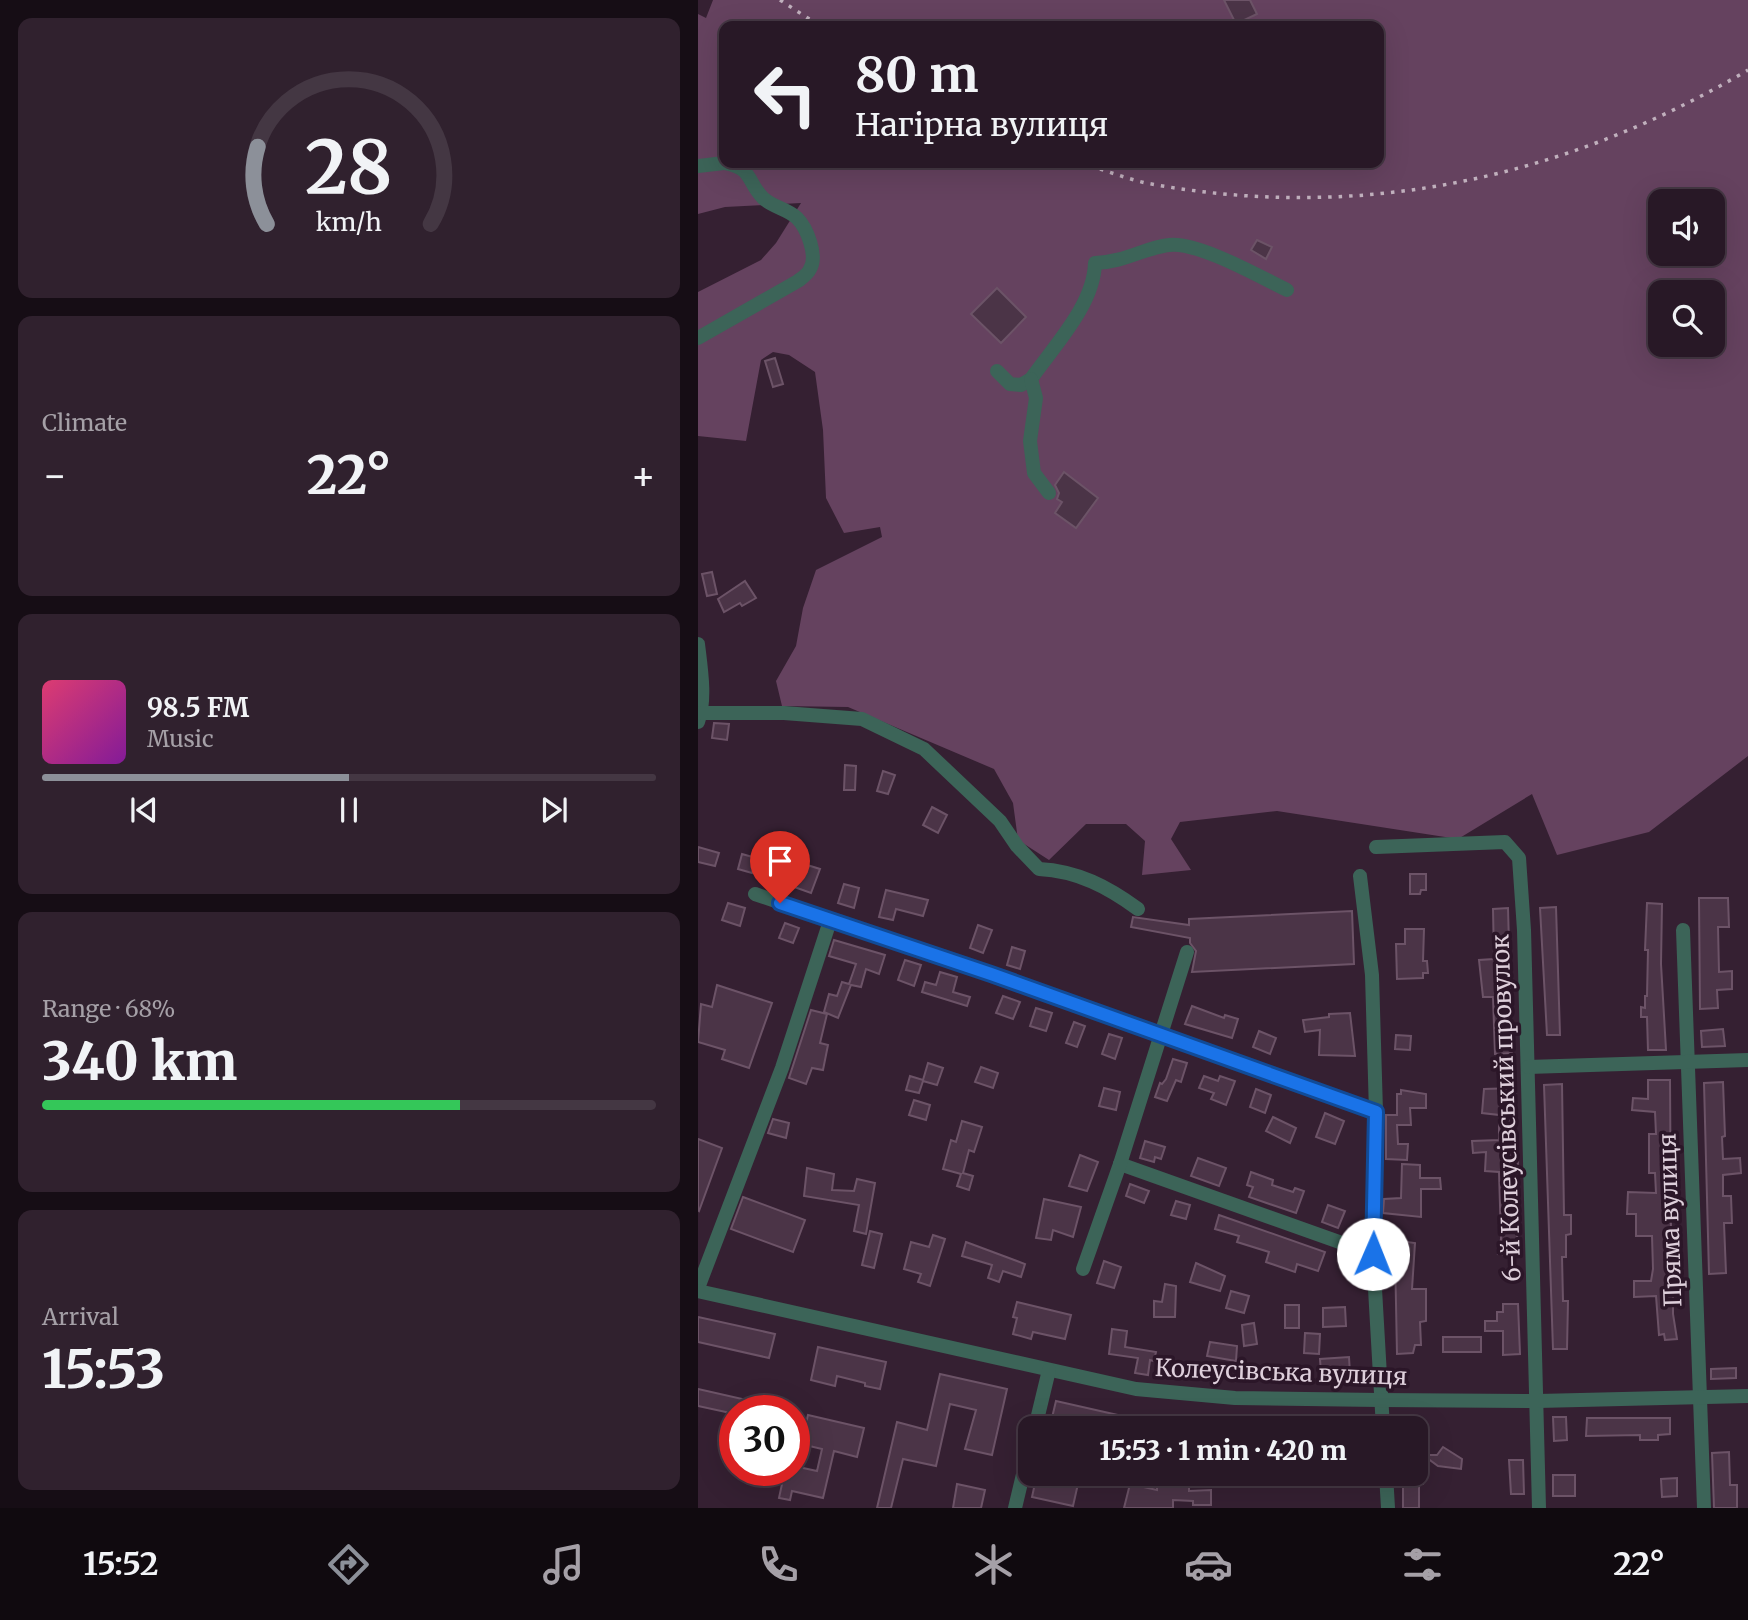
<!DOCTYPE html>
<meta charset="utf-8">
<style>
:root{--surface:#281826;--page:#30212e;--text:#f1f3f6;--muted:#a5a0a7;--line:#443743;--accent:#8c9099}
body{margin:0;font-family:Merriweather,serif;background:var(--page);color:var(--text);height:100vh;display:flex;flex-direction:column;font-size:26px;white-space:nowrap}
*{box-sizing:border-box;margin:0}
p{font-size:23px;color:var(--muted)}
.icon{flex:none;width:38px;height:38px;fill:none;stroke:currentColor;stroke-width:2;stroke-linecap:round;stroke-linejoin:round}
.map{position:relative;flex:1;overflow:hidden}
.details{display:flex;flex-direction:column;gap:18px;padding:18px;background:#160d15;width:698px}
.details>*{flex:none}
.hud{position:absolute;left:21px;top:21px;width:665px;height:147px;border-radius:14px;box-shadow:0 7px 28px #0002,0 0 0 2px var(--line);background:#281826;color:var(--text);overflow:hidden}
.buttons{position:absolute;left:950px;top:189px;display:grid;gap:14px}
.buttons a{display:grid;place-items:center;width:77px;height:77px;border-radius:14px;background:var(--surface);box-shadow:0 7px 28px #0002,0 0 0 2px var(--line);font-size:35px}
.speed{position:absolute;left:21px;top:1395px;display:flex;gap:14px;font-size:35px;font-weight:700;text-align:center}
.speed>*{display:grid;place-content:center;width:91px;height:91px;border-radius:50%;background:var(--surface);box-shadow:0 7px 28px #0002,0 0 0 2px var(--line);line-height:1}
.speed .limit{border:10px solid #d22;background:#fff;color:#111}
.pin{position:absolute;display:grid;place-items:center;width:60px;height:60px;color:#fff;margin:-72px -30px;border-radius:50% 50% 50% 0;rotate:-45deg;box-shadow:0 0 7px #0007}
.pin .icon{rotate:45deg}
.me{position:absolute;width:77px;margin:-38px;rotate:1deg;stroke-linejoin:round;filter:drop-shadow(0 0 5px #0008)}
.turn{display:flex;align-items:center;gap:24px;height:147px;padding:0 21px;font-size:32px}
.turn .icon{width:91px;height:91px;stroke-width:2.5}
.turn b{display:block;font-size:49px;line-height:60px}
.big{font-size:52px;font-weight:800;line-height:1.1}
.details .tile{flex:1;display:flex;flex-direction:column;justify-content:center;gap:10px;min-width:0;padding:0 24px;border-radius:14px;background:var(--page)}
.details .dial{align-items:center;gap:0}
.dial svg{height:182px;overflow:visible;fill:none;stroke:var(--line);stroke-width:7;stroke-linecap:round;text-anchor:middle}
.dial text{fill:var(--text);stroke:none}
.song{display:flex;align-items:center;gap:21px}
.cover{width:84px;height:84px;border-radius:10px;background:linear-gradient(135deg,hsl(340 70% 55%),hsl(290 70% 35%))}
.played{height:7px;border-radius:4px;background:linear-gradient(90deg,var(--accent) 50%,var(--line) 50%)}
.keys{display:flex;justify-content:space-around;direction:ltr}
.heat{display:flex;justify-content:space-between;align-items:center;font-size:38px;direction:ltr}
.charge{height:10px;border-radius:5px;background:linear-gradient(90deg,#34c759 68%,var(--line) 0)}
.trip{position:absolute;left:320px;top:1416px;width:410px;height:70px;border-radius:14px;background:var(--surface);box-shadow:0 7px 28px #0002,0 0 0 2px var(--line);font-weight:800;line-height:70px;text-align:center}
.tab-bar{display:flex;height:112px;justify-content:space-around;align-items:center;background:#100a0f;color:var(--muted)}
.tab-bar .icon{width:49px;height:49px}
.tab-bar .on{color:var(--accent)}
.tab-bar b{font-size:32px;color:var(--text)}
main{display:flex;flex:1;min-height:0}
.map>svg:first-child{display:block}
.green{fill:#65425f;fill-rule:evenodd}
.building{fill:#4b3447;stroke:#6c5367;stroke-width:2}
.lines{fill:none;stroke-linecap:round;stroke-linejoin:round}
.minor{stroke:#3c6458;stroke-width:14}
.rail{stroke:#c0b0bd;stroke-width:3.5;stroke-dasharray:3.5 7;stroke-linecap:butt}
.route-casing{stroke:#114b97;stroke-width:18}
.route{stroke:#1a73e8;stroke-width:12}
.labels{text-anchor:middle;dominant-baseline:central;stroke-width:7;stroke-linejoin:round;paint-order:stroke}
.street-label{font-size:24px;fill:#decfdb;stroke:#2b1628}
</style>
<main>
<section class="details">
<div class="tile dial"><svg viewBox="0 0 100 80">
<path d="M14 69A42 42 0 1 1 86 69"/>
<path d="M14 69A42 42 0 0 1 10 35" stroke="#8c9099"/>
<text x="50" y="56" font-size="32" font-weight="700">28</text>
<text x="50" y="72" font-size="11">km/h</text>
</svg></div>
<div class="tile"><p>Climate</p>
<div class="heat"><a>−</a><b class="big">22°</b><a>+</a></div>
</div>
<div class="tile">
<div class="song"><i class="cover"></i><div><b>98.5 FM</b><p>Music</p></div></div>
<div class="played"></div>
<div class="keys"><svg class="icon" aria-label="previous" viewBox="0 0 24 24"><path d="M18 5L8 12l10 7zM5 5v14"/></svg><svg class="icon" aria-label="pause" viewBox="0 0 24 24"><path d="M8 5v14M16 5v14"/></svg><svg class="icon" aria-label="next" viewBox="0 0 24 24"><path d="M6 5l10 7-10 7zM19 5v14"/></svg></div>
</div>
<div class="tile"><p>Range · 68%</p><b class="big">340 km</b><div class="charge"></div></div>
<div class="tile"><p>Arrival</p><b class="big">15:53</b></div>
</section>
<div class="map">
<svg width="1050" height="1508" viewBox="0 0 1050 1508">
<rect width="100%" height="100%" fill="#352032"/>
<!-- green -->
<path class="green" d="M 15,0 L 1050,0 L 1050,756 L 951,832 L 859,855 L 834,794 L 760,839 L 579,811 L 482,822 L 473,839 L 493,870 L 444,875 L 447,841 L 428,824 L 388,824 L 351,860 L 320,840 L 315,803 L 296,769 L 150,707 L 84,706 L 78,681 L 98,646 L 105,608 L 118,570 L 184,537 L 182,527 L 146,533 L 128,498 L 125,430 L 117,372 L 91,355 L 75,352 L 63,360 L 48,441 L 0,436 L 0,292 L 63,260 L 78,243 L 103,203 L 27,207 L 0,214 L 0,14 L 8,18 ZM 26,26 L 681,26 L 681,163 L 26,163 ZM 962,201 L 1015,201 L 1015,254 L 962,254 ZM 962,292 L 1015,292 L 1015,345 L 962,345 Z"/>
<!-- building -->
<g class="building">
<polygon points="526,0 552,0 559,14 538,24"/>
<polygon points="559,240 574,247 568,259 553,250"/>
<polygon points="299,288 328,317 303,343 273,314"/>
<polygon points="77,358 85,384 75,387 67,361"/>
<polygon points="366,472 400,498 378,528 357,513 364,502 359,499 361,493 357,485"/>
<polygon points="14,572 19,594 9,596 4,574"/>
<polygon points="47,581 58,598 44,606 42,603 26,612 20,599"/>
<polygon points="16,723 31,724 29,740 14,738"/>
<polygon points="147,765 158,766 157,790 146,790"/>
<polygon points="185,771 197,775 190,794 179,791"/>
<polygon points="234,807 249,815 240,833 225,825"/>
<polygon points="0,847 21,853 17,866 0,862"/>
<polygon points="44,854 58,858 54,873 40,869"/>
<polygon points="78,864 103,872 106,864 122,869 113,893 74,879"/>
<polygon points="712,874 728,874 728,890 723,890 722,894 712,894"/>
<polygon points="146,884 161,888 156,908 140,903"/>
<polygon points="188,890 230,900 225,916 198,909 195,920 181,917"/>
<polygon points="1001,898 1030,898 1031,927 1020,927 1021,972 1034,971 1034,989 1019,990 1020,1008 1002,1009"/>
<polygon points="30,903 47,908 42,926 24,920"/>
<polygon points="949,903 964,904 963,964 968,1050 950,1050 949,1017 943,1017 943,1007 947,1008 947,996 949,996 950,950 947,950"/>
<polygon points="858,907 862,1035 849,1035 842,908"/>
<polygon points="810,908 813,1017 810,1017 811,1037 814,1037 814,1053 797,1054 795,997 785,997 781,960 796,959 795,909"/>
<polygon points="654,911 656,964 494,972 498,951 492,943 492,938 433,927 435,917 491,925 491,919"/>
<polygon points="87,923 101,928 95,943 81,938"/>
<polygon points="280,925 294,930 285,953 272,948"/>
<polygon points="707,929 726,929 725,961 729,961 730,973 725,973 725,978 699,979 698,944 707,944"/>
<polygon points="136,940 187,955 181,974 168,969 163,987 153,985 140,1018 126,1012 131,994 139,996 144,982 151,984 158,964 131,956"/>
<polygon points="314,947 327,951 322,969 309,965"/>
<polygon points="207,960 223,965 216,986 200,980"/>
<polygon points="242,972 259,977 255,992 272,997 269,1006 224,992 227,982 238,985"/>
<polygon points="19,985 74,1003 51,1068 24,1059 27,1050 0,1042 3,1004 14,1007"/>
<polygon points="305,996 322,1002 315,1019 298,1013"/>
<polygon points="494,1006 526,1018 527,1015 540,1019 534,1038 487,1024"/>
<polygon points="338,1008 354,1013 348,1031 332,1026"/>
<polygon points="113,1010 129,1014 122,1043 130,1045 125,1070 114,1068 108,1084 91,1078"/>
<polygon points="652,1013 657,1056 621,1055 622,1030 607,1032 605,1020 631,1017 631,1014"/>
<polygon points="376,1022 387,1026 379,1047 368,1043"/>
<polygon points="1025,1029 1027,1046 1004,1047 1003,1031"/>
<polygon points="561,1031 578,1038 572,1054 555,1047"/>
<polygon points="411,1034 424,1038 417,1059 404,1054"/>
<polygon points="698,1035 713,1036 712,1050 697,1049"/>
<polygon points="475,1059 489,1063 483,1082 478,1080 469,1101 457,1097 462,1083 464,1084 468,1079"/>
<polygon points="230,1063 245,1068 239,1085 225,1081 221,1093 208,1090 212,1076 225,1080"/>
<polygon points="283,1067 300,1073 295,1088 277,1082"/>
<polygon points="506,1076 520,1081 522,1076 537,1081 528,1105 513,1099 516,1093 501,1088"/>
<polygon points="950,1080 972,1080 973,1236 975,1236 975,1314 979,1339 967,1340 966,1334 961,1335 958,1296 936,1297 936,1281 953,1281 955,1269 954,1236 938,1236 938,1214 929,1214 930,1192 958,1193 957,1173 951,1173 951,1134 958,1134 957,1112 934,1110 935,1098 950,1099"/>
<polygon points="1025,1082 1027,1136 1024,1137 1025,1159 1042,1158 1043,1173 1025,1175 1025,1196 1033,1196 1034,1223 1026,1223 1028,1273 1011,1274 1006,1083"/>
<polygon points="864,1084 866,1215 873,1215 873,1234 868,1235 868,1257 864,1257 865,1301 870,1301 869,1349 855,1349 846,1085"/>
<polygon points="406,1088 422,1092 418,1110 401,1106"/>
<polygon points="818,1088 816,1144 820,1145 819,1256 800,1254 803,1239 801,1172 787,1171 788,1152 775,1153 774,1141 801,1140 801,1115 784,1113 786,1089"/>
<polygon points="558,1089 573,1095 567,1113 552,1107"/>
<polygon points="703,1090 728,1094 728,1108 712,1108 713,1125 699,1125 700,1144 710,1144 709,1160 688,1159 688,1115 699,1115 699,1094 703,1094"/>
<polygon points="216,1100 232,1105 228,1120 211,1115"/>
<polygon points="627,1113 646,1121 637,1144 618,1137"/>
<polygon points="575,1117 598,1128 592,1143 568,1131"/>
<polygon points="75,1119 91,1123 88,1138 70,1133"/>
<polygon points="264,1121 284,1127 276,1152 271,1150 265,1173 275,1176 271,1190 259,1186 263,1174 245,1169 253,1140 258,1142"/>
<polygon points="0,1139 24,1148 1,1211 0,1210"/>
<polygon points="447,1141 467,1147 463,1159 457,1157 456,1162 442,1158"/>
<polygon points="382,1155 400,1162 389,1191 371,1186"/>
<polygon points="500,1158 528,1168 521,1186 493,1176"/>
<polygon points="704,1164 722,1165 722,1178 742,1178 743,1189 723,1189 723,1217 685,1213 686,1199 703,1198"/>
<polygon points="109,1168 136,1174 134,1190 156,1191 159,1179 177,1183 168,1234 156,1231 161,1205 106,1196"/>
<polygon points="553,1172 575,1180 574,1185 595,1192 597,1188 606,1191 598,1213 551,1197 555,1187 549,1185"/>
<polygon points="432,1184 451,1191 446,1203 428,1196"/>
<polygon points="45,1197 107,1220 95,1252 33,1229"/>
<polygon points="346,1199 383,1207 375,1237 355,1230 353,1240 338,1238"/>
<polygon points="478,1201 492,1205 488,1219 473,1215"/>
<polygon points="630,1205 647,1211 640,1228 624,1222"/>
<polygon points="521,1215 627,1252 620,1271 599,1264 597,1272 568,1262 571,1252 539,1242 541,1236 517,1229"/>
<polygon points="172,1231 184,1234 176,1268 164,1265"/>
<polygon points="235,1235 247,1239 232,1286 220,1282 223,1274 206,1269 213,1242 231,1247"/>
<polygon points="694,1240 717,1243 714,1289 728,1289 728,1321 722,1322 723,1345 717,1345 715,1353 699,1354 697,1253 693,1252"/>
<polygon points="268,1242 327,1264 323,1277 305,1271 301,1282 290,1278 294,1265 264,1256"/>
<polygon points="406,1261 423,1267 416,1288 399,1283"/>
<polygon points="498,1263 527,1276 522,1291 492,1282"/>
<polygon points="467,1284 478,1286 477,1317 456,1317 456,1301 464,1302"/>
<polygon points="533,1291 551,1296 546,1313 528,1308"/>
<polygon points="319,1302 373,1315 367,1339 335,1332 333,1339 315,1334 319,1318 315,1317"/>
<polygon points="805,1304 820,1304 822,1354 805,1355 805,1331 787,1331 787,1321 799,1321 799,1312 805,1312"/>
<rect x="587" y="1305" width="14" height="23"/>
<polygon points="647,1307 648,1326 625,1327 625,1308"/>
<polygon points="0,1317 77,1334 71,1358 0,1342"/>
<polygon points="556,1323 559,1344 546,1346 544,1325"/>
<polygon points="414,1329 429,1331 427,1347 458,1352 456,1361 452,1360 450,1375 437,1373 440,1358 411,1354"/>
<polygon points="607,1333 622,1334 621,1354 606,1353"/>
<rect x="745" y="1337" width="38" height="15"/>
<polygon points="512,1342 539,1346 538,1361 509,1356"/>
<polygon points="120,1347 188,1362 182,1389 167,1386 167,1383 139,1376 137,1386 113,1380"/>
<polygon points="651,1357 652,1374 623,1374 622,1359"/>
<polygon points="1038,1368 1038,1378 1013,1379 1013,1369"/>
<polygon points="242,1374 309,1389 294,1455 267,1449 278,1410 252,1404 238,1466 205,1459 193,1508 179,1508 199,1422 229,1430"/>
<polygon points="0,1389 53,1401 51,1410 37,1410 37,1414 0,1406"/>
<polygon points="358,1401 420,1415 418,1428 352,1426"/>
<polygon points="110,1415 166,1428 159,1457 136,1451 125,1498 94,1491 92,1500 81,1498 87,1470 96,1470 96,1466 119,1471 124,1449 103,1444"/>
<polygon points="855,1417 868,1417 869,1440 856,1441"/>
<polygon points="889,1418 972,1418 972,1434 960,1435 960,1440 942,1440 942,1435 888,1436"/>
<polygon points="745,1447 764,1459 763,1469 740,1466 725,1455 739,1455"/>
<polygon points="1031,1452 1032,1485 1039,1485 1039,1508 1016,1508 1014,1453"/>
<polygon points="811,1460 825,1460 826,1494 813,1494"/>
<polygon points="339,1474 382,1475 375,1506 334,1497"/>
<polygon points="705,1474 726,1474 725,1484 721,1484 721,1508 705,1508"/>
<rect x="855" y="1475" width="22" height="21"/>
<polygon points="979,1478 979,1496 964,1497 963,1479"/>
<polygon points="459,1482 491,1484 491,1491 513,1490 513,1505 495,1505 495,1501 475,1500 475,1508 426,1508 432,1484 459,1490"/>
<polygon points="259,1484 287,1490 283,1508 255,1508"/>
</g>
<g class="lines">
<!-- minor -->
<g class="minor">
<polyline points="0,166 26,163"/>
<path d="M 0,338 L 100,281 C 104,278 110,274 112,269 C 120,256 109,228 99,218 C 90,209 74,207 65,198 C 49,182 55,168 27,163"/>
<path d="M 299,371 L 312,384 L 323,385 L 333,379 C 356,346 396,305 397,263 C 427,262 446,248 471,245 C 499,241 562,277 589,290"/>
<polyline points="333,379 338,398 332,441 336,473 351,493"/>
<path d="M 0,644 C 3,669 8,699 0,722"/>
<path d="M 3,713 L 86,713 L 164,719 L 226,749 L 302,821 L 319,846 L 341,869 C 380,871 410,887 440,909"/>
<polyline points="678,847 807,842 821,858 826,930 841,1508"/>
<polyline points="662,876 674,975 678,1112 675,1254 685,1428"/>
<polyline points="57,894 293,974 678,1112"/>
<polyline points="985,930 1006,1508"/>
<polyline points="830,1067 1050,1060"/>
<polyline points="422,1164 675,1254"/>
<polyline points="385,1269 422,1164 489,952"/>
<polyline points="0,1288 84,1068 132,921"/>
<polyline points="0,1291 438,1389 537,1398 681,1400 840,1401 1050,1396"/>
<polyline points="337,1428 351,1370"/>
<polyline points="688,1474 690,1508"/>
<polyline points="317,1508 332,1445"/>
</g>
<!-- rail -->
<g class="rail">
<polyline points="82,0 122,26"/>
<path d="M 382,163 C 404,169 426,178 448,183 C 660,223 865,179 1050,70"/>
</g>
</g>
<g class="lines">
<!-- route casing -->
<g class="route-casing">
<polyline id="route" points="82,903 293,974 678,1112 675,1254"/>
</g>
<!-- route -->
<use href="#route" class="route"/>
</g>
<g class="labels">
<!-- street labels -->
<g class="street-label">
<text transform="translate(808 1108) rotate(-92)">6-й Колеусівський провулок</text>
<text transform="translate(972 1220) rotate(-92)">Пряма вулиця</text>
<text transform="translate(583 1372) rotate(2)">Колеусівська вулиця</text>
</g>
</g>
</svg>
<div class="buttons">
<a><svg class="icon" aria-label="sound" viewBox="0 0 24 24"><path d="M4 9h4l5-4v14l-5-4H4zM17 9q2 3 0 6"/></svg></a>
<a><svg class="icon" aria-label="search" viewBox="0 0 24 24"><circle cx="10" cy="10" r="6"/><path d="M15 15l6 6"/></svg></a>
</div>
<div class="speed"><div class="limit">30</div></div>
<div class="pin" style="left:82px;top:903px;background:#d93025"><svg class="icon" aria-label="arrive" viewBox="0 0 24 24"><path d="M6 21V4h12l-3 4 3 4H6"/></svg></div>
<svg class="me" style="left:675px;top:1254px" viewBox="-20 -20 40 40"><circle r="19" fill="#fff"/><path d="M0-13L10 11 0 6-10 11z" fill="#1a73e8"/></svg>
<div class="trip">15:53 · 1 min · 420 m</div>
<div class="hud">
<div class="turn"><svg class="icon" aria-label="left" viewBox="0 0 24 24"><path d="M17 20v-9H6M10 6l-5 5 5 5"/></svg><div><b>80 m</b>Нагірна вулиця</div></div>
</div>
</div>
</main>
<nav class="tab-bar">
<b>15:52</b>
<svg class="icon on" aria-label="directions" viewBox="0 0 24 24"><path d="M12 3l9 9-9 9-9-9zM9 14v-3h6M13 9l2 2-2 2"/></svg>
<svg class="icon" aria-label="music" viewBox="0 0 24 24"><path d="M9 18V5l10-2v13"/><circle cx="6" cy="18" r="3"/><circle cx="16" cy="16" r="3"/></svg>
<svg class="icon" aria-label="phone" viewBox="0 0 24 24"><path d="M5 4h4l2 5-3 2q2 4 5 5l2-3 5 2v4C11 20 4 13 5 4z"/></svg>
<svg class="icon" aria-label="climate" viewBox="0 0 24 24"><path d="M12 3v18M4 7l16 10M4 17L20 7"/></svg>
<svg class="icon" aria-label="car" viewBox="0 0 24 24"><path d="M5 17H2v-5l4-1 3-4h7l3 4 3 1v5h-3M9 17h6M6 11h13"/><circle cx="7" cy="17" r="2"/><circle cx="17" cy="17" r="2"/></svg>
<svg class="icon" aria-label="filters" viewBox="0 0 24 24"><path d="M4 7h16M4 17h16"/><circle cx="9" cy="7" r="2"/><circle cx="15" cy="17" r="2"/></svg>
<b>22°</b>
</nav>
